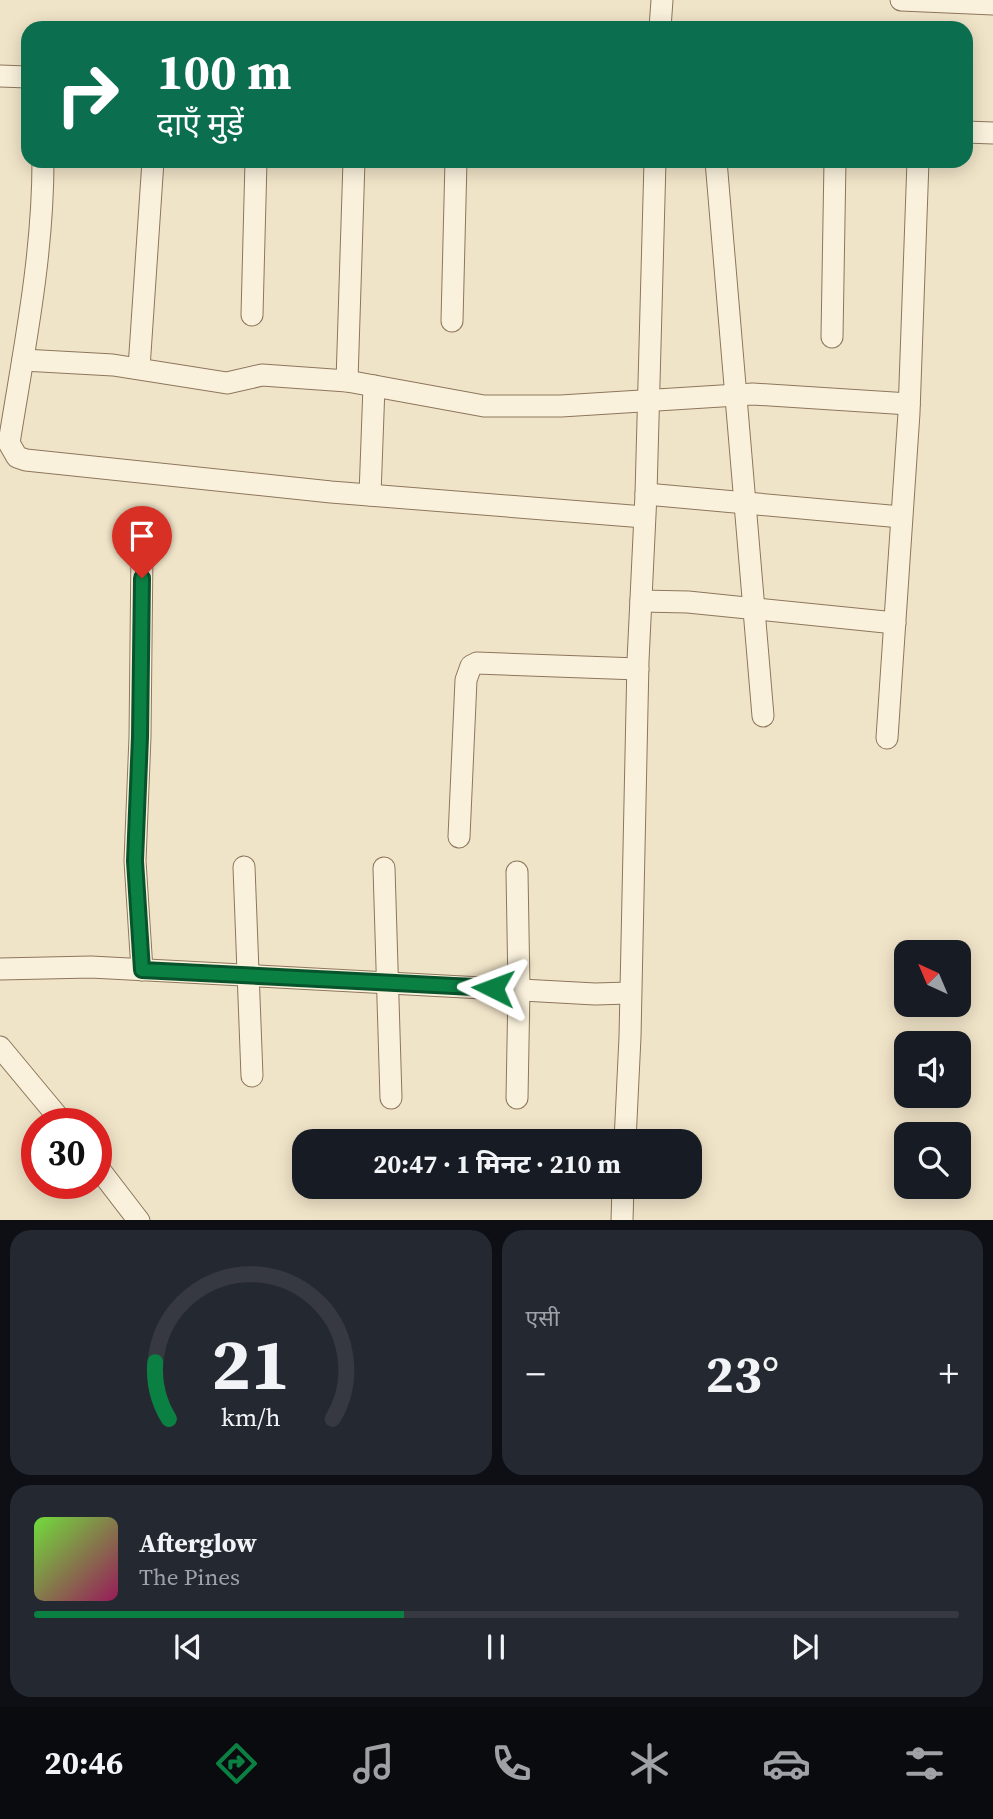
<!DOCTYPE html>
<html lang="hi">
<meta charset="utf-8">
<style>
:root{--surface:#171b24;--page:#242831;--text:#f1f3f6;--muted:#9ea1a6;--line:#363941;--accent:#0b8043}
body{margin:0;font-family:"Source Serif 4","Noto Sans Devanagari",serif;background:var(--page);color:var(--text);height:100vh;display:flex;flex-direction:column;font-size:26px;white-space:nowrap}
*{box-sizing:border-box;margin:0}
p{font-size:23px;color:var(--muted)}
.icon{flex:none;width:38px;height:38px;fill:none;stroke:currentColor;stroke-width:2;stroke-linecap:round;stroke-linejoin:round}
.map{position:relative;height:1220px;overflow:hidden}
.sheet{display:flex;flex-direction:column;gap:10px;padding:10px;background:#0d0f14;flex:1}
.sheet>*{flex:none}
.guide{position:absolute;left:21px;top:21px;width:952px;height:147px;border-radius:21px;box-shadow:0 4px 18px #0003;background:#0b6e4f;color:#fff;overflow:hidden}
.needle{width:46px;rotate:316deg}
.fabs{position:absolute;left:894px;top:940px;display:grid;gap:14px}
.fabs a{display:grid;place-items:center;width:77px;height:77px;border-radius:14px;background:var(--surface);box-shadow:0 4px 18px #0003;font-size:35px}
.speed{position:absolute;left:21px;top:1108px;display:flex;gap:14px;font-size:35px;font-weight:700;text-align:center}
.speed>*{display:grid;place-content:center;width:91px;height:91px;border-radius:50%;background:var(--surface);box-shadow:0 4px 18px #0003;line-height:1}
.speed .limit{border:10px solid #d22;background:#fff;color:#111}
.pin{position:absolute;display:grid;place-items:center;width:60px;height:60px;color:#fff;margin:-72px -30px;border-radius:50% 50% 50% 0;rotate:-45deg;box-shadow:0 0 7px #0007}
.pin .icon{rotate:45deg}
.me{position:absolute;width:77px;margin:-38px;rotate:273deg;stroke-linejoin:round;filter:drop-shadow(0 0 5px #0008)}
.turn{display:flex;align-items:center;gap:24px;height:147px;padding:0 21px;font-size:32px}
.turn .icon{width:91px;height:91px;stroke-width:2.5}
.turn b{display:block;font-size:49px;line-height:60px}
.big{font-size:52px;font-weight:700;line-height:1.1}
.sheet .widget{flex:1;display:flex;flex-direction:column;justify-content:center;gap:10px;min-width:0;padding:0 24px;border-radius:21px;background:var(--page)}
.sheet .dial{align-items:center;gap:0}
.dial svg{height:182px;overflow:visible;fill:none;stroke:var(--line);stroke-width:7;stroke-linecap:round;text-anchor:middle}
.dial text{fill:var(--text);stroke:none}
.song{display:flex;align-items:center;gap:21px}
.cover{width:84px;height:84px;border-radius:10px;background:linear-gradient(135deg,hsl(100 70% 55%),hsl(330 70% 35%))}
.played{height:7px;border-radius:4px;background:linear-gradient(90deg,var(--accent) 40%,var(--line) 40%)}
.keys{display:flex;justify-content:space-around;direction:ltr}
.heat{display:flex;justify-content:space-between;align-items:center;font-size:38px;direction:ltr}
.sheet .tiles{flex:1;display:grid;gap:10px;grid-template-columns:1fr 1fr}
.widget:last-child{grid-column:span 2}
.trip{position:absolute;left:292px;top:1129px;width:410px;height:70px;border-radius:21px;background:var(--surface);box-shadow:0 4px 18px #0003;font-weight:700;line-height:70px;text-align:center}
.tab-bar{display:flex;height:112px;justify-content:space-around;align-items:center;background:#090b0e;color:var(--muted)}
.tab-bar .icon{width:49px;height:49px}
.tab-bar .on{color:var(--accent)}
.tab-bar b{font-size:32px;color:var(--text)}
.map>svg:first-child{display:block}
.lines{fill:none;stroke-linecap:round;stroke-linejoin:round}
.street-casing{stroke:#8d765c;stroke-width:23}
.street{stroke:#faf1dc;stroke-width:21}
.route-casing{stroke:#07532c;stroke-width:18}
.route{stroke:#0b8043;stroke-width:12}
</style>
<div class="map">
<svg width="993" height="1221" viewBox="0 0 993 1221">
<rect width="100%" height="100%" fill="#f0e4c8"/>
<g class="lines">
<!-- street casing -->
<g class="street-casing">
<g id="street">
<polyline points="901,0 993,4"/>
<polyline points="660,28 662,0"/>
<polyline points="0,76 28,77"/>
<polyline points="966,132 993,133"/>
<path d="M 43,161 C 43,257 24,349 9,443 L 17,457 L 26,460 L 331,492 L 644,517"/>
<polyline points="716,161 763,716"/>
<polyline points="252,315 256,161"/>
<polyline points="452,321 456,161"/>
<polyline points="832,337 835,161"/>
<polyline points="23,360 113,365 227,383 262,375 347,381 484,406 561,406 753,394 909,404"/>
<polyline points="139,368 153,161"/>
<polyline points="347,381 354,161"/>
<polyline points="646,494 901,517"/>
<polyline points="370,495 374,386"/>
<polyline points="142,552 140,737 135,861 142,970"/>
<polyline points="641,601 688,602 895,623"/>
<polyline points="887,738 909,413 918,161"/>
<polyline points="459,837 466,680 471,666 477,663 638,669"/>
<polyline points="244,867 252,1076"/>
<polyline points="384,868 391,1098"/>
<polyline points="0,969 91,967 595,994 629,993"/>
<polyline points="0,1047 64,1124"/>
<polyline points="517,1098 519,989 517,872"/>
<polyline points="625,1141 630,1037 638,661 646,494 655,161"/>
<polyline points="96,1165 139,1221"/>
<polyline points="622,1221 623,1186"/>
</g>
</g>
<!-- street -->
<use href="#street" class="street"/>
</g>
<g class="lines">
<!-- route casing -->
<g class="route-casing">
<polyline id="route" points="142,578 140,737 135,861 142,970 493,988"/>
</g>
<!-- route -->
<use href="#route" class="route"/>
</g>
</svg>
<div class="fabs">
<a><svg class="needle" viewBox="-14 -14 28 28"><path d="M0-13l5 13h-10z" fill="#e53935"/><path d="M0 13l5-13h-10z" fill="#9ea1a6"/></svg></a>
<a><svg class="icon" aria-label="sound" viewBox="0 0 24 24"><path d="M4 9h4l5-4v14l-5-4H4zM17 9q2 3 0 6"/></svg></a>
<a><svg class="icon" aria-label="search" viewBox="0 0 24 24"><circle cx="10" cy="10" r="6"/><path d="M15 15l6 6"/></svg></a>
</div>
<div class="speed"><div class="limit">30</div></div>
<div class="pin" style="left:142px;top:578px;background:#d93025"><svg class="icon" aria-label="arrive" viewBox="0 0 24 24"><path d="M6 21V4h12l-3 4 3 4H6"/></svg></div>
<svg class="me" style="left:493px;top:988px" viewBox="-20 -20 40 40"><path d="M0-17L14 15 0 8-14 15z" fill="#0b8043" stroke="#fff" stroke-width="4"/></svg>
<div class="trip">20:47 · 1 मिनट · 210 m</div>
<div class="guide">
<div class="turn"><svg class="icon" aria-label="right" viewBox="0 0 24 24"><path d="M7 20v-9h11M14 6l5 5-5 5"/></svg><div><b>100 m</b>दाएँ मुड़ें</div></div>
</div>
</div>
<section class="sheet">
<div class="tiles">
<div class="widget dial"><svg viewBox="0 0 100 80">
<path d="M14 69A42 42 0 1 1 86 69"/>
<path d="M14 69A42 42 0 0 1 8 44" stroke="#0b8043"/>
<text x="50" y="56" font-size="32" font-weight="700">21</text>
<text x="50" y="72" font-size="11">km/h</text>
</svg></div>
<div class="widget"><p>एसी</p>
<div class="heat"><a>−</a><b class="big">23°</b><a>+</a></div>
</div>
<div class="widget">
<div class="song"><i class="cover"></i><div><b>Afterglow</b><p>The Pines</p></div></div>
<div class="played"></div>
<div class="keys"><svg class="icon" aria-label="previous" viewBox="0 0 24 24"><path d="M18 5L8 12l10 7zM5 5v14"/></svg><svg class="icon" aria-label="pause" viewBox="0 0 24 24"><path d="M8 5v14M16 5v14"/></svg><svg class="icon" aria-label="next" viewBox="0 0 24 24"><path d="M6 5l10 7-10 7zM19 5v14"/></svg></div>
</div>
</div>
</section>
<nav class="tab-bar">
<b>20:46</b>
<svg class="icon on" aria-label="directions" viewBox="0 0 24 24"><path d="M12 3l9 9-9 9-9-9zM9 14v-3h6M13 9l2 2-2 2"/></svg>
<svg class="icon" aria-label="music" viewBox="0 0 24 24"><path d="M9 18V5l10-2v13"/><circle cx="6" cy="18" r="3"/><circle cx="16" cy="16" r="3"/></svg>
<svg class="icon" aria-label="phone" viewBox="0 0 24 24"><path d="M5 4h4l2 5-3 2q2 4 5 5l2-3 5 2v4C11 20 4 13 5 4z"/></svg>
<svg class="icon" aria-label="climate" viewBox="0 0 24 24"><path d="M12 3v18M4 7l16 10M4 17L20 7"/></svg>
<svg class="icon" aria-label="car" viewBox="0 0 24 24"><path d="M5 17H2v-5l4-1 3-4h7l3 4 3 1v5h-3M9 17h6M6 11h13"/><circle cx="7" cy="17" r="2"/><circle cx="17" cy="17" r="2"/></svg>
<svg class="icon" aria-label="filters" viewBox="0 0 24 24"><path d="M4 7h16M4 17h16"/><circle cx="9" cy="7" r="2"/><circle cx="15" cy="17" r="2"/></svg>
</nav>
